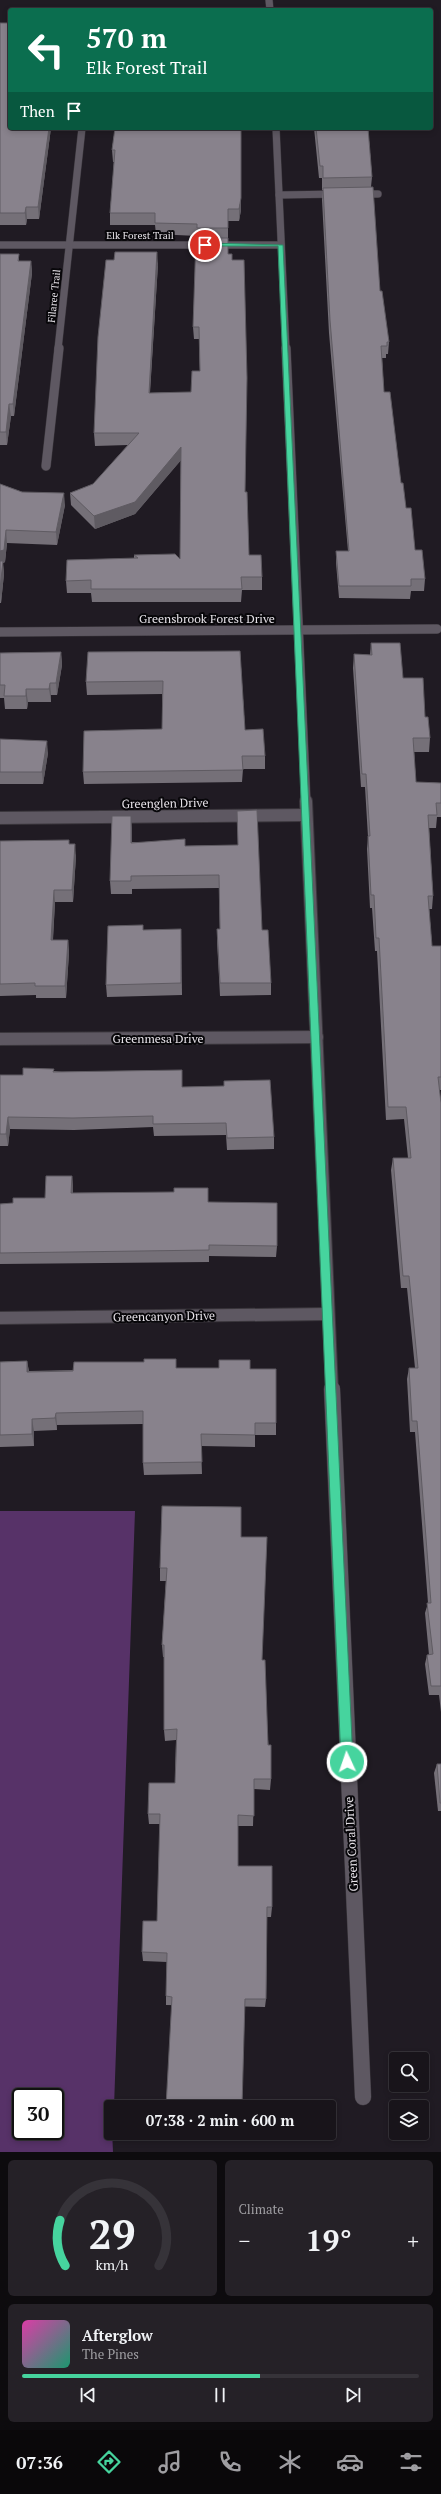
<!DOCTYPE html>
<meta charset="utf-8">
<style>
:root{--surface:#18141a;--page:#252127;--text:#f1f3f6;--muted:#9f9ea2;--line:#363339;--accent:#46d49e}
body{margin:0;font-family:"PT Serif",serif;background:var(--page);color:var(--text);height:100vh;display:flex;flex-direction:column;font-size:15px;white-space:nowrap}
*{box-sizing:border-box;margin:0}
p{font-size:13px;color:var(--muted)}
.icon{flex:none;width:22px;height:22px;fill:none;stroke:currentColor;stroke-width:2;stroke-linecap:round;stroke-linejoin:round}
.map{position:relative;height:2152px;overflow:hidden}
.side{display:flex;flex-direction:column;gap:8px;padding:8px;background:#0d0b0e;flex:1}
.side>*{flex:none}
.guide{position:absolute;left:8px;top:8px;width:425px;height:122px;border-radius:4px;box-shadow:0 2px 6px #0003,0 0 0 1px var(--line);background:#0b6e4f;color:#fff;overflow:hidden}
.controls{position:absolute;left:389px;top:2052px;display:grid;gap:8px}
.controls a{display:grid;place-items:center;width:40px;height:40px;border-radius:4px;background:var(--surface);box-shadow:0 2px 6px #0003,0 0 0 1px var(--line);font-size:20px}
.speed{position:absolute;left:12px;top:2088px;display:flex;gap:8px;font-size:20px;font-weight:700;text-align:center}
.speed>*{display:grid;place-content:center;width:52px;height:52px;border-radius:50%;background:var(--surface);box-shadow:0 2px 6px #0003,0 0 0 1px var(--line);line-height:1}
.speed .limit{border:2px solid #111;border-radius:6px;background:#fff;color:#111}
.pin{position:absolute;display:grid;place-items:center;width:34px;height:34px;color:#fff;margin:-17px;border:2px solid #fff;border-radius:50%;box-shadow:0 1px 4px #0007}
.me{position:absolute;width:44px;margin:-22px;rotate:357deg;stroke-linejoin:round;filter:drop-shadow(0 0 3px #0008)}
.turn{display:flex;align-items:center;gap:14px;height:84px;padding:0 12px;font-size:18px}
.turn .icon{width:52px;height:52px;stroke-width:2.5}
.turn b{display:block;font-size:28px;line-height:34px}
.then{display:flex;align-items:center;height:38px;padding:0 12px;background:#0003;gap:8px;font-size:15px}
.big{font-size:30px;font-weight:700;line-height:1.1}
.side .card{flex:1;display:flex;flex-direction:column;justify-content:center;gap:6px;min-width:0;padding:0 14px;border-radius:6px;background:var(--page)}
.side .dial{align-items:center;gap:0}
.dial svg{height:104px;overflow:visible;fill:none;stroke:var(--line);stroke-width:7;stroke-linecap:round;text-anchor:middle}
.dial text{fill:var(--text);stroke:none}
.song{display:flex;align-items:center;gap:12px}
.cover{width:48px;height:48px;border-radius:6px;background:linear-gradient(135deg,hsl(320 70% 55%),hsl(160 70% 35%))}
.played{height:4px;border-radius:2px;background:linear-gradient(90deg,var(--accent) 60%,var(--line) 60%)}
.keys{display:flex;justify-content:space-around;direction:ltr}
.heat{display:flex;justify-content:space-between;align-items:center;font-size:22px;direction:ltr}
.side .tiles{flex:1;display:grid;gap:8px;grid-template-columns:1fr 1fr}
.card:last-child{grid-column:span 2}
.trip{position:absolute;left:104px;top:2100px;width:232px;height:40px;border-radius:4px;background:var(--surface);box-shadow:0 2px 6px #0003,0 0 0 1px var(--line);font-weight:700;line-height:40px;text-align:center}
.tabs{display:flex;height:64px;justify-content:space-around;align-items:center;background:#0a080a;color:var(--muted)}
.tabs .icon{width:28px;height:28px}
.tabs .on{color:var(--accent)}
.tabs b{font-size:18px;color:var(--text)}
.map>svg:first-child{display:block}
.green{fill:#573268;fill-rule:evenodd}
.lines{fill:none;stroke-linecap:round;stroke-linejoin:round}
.street-far3-casing{stroke:#3a363c;stroke-width:8}
.street-far2-casing{stroke:#3a363c;stroke-width:10}
.street-far1-casing{stroke:#3a363c;stroke-width:14}
.street-casing{stroke:#3a363c;stroke-width:17}
.street-far3{stroke:#5e5862;stroke-width:7}
.street-far2{stroke:#5e5862;stroke-width:9}
.street-far1{stroke:#5e5862;stroke-width:12}
.street{stroke:#5e5862;stroke-width:16}
.wall{fill:#757078}
.shaded-wall{fill:#5f5b62}
.building{fill:#88828c;stroke:#5f5b62}
.route{fill:#46d49e;stroke:#2e8a67}
.labels{text-anchor:middle;dominant-baseline:central;stroke-width:4;stroke-linejoin:round;paint-order:stroke}
.far-street-label{font-size:10px;fill:#e6e2e8;stroke:#08070a}
.street-label{font-size:12px;fill:#e6e2e8;stroke:#08070a}
</style>
<div class="map">
<svg width="441" height="2152" viewBox="0 0 441 2152">
<rect width="100%" height="100%" fill="#201b23"/>
<!-- green -->
<path class="green" d="M 0,1511 L 135,1511 L 114,2107 L 111,2107 L 113,2152 L 0,2152 ZM 21,2097 L 55,2097 L 55,2131 L 21,2131 Z"/>
<g class="lines">
<!-- street-far3 casing -->
<g class="street-far3-casing">
<g id="street-far3">
<polyline points="269,0 270,10"/>
<polyline points="276,128 286,349"/>
<polyline points="358,194 378,194"/>
<polyline points="279,195 338,194"/>
<polyline points="0,245 281,245"/>
<polyline points="58,349 82,128"/>
</g>
</g>
<!-- street-far2 casing -->
<g class="street-far2-casing">
<g id="street-far2">
<polyline points="286,348 306,802"/>
<polyline points="46,466 59,348"/>
<polyline points="0,632 437,629"/>
</g>
</g>
<!-- street-far1 casing -->
<g class="street-far1-casing">
<g id="street-far1">
<polyline points="306,801 332,1390"/>
<polyline points="0,818 306,815"/>
<polyline points="0,1039 317,1037"/>
<polyline points="0,1318 327,1314"/>
</g>
</g>
<!-- street casing -->
<g class="street-casing">
<polyline id="street" points="332,1389 363,2097"/>
</g>
<!-- street-far3 -->
<use href="#street-far3" class="street-far3"/>
<!-- street-far2 -->
<use href="#street-far2" class="street-far2"/>
<!-- street-far1 -->
<use href="#street-far1" class="street-far1"/>
<!-- street -->
<use href="#street" class="street"/>
</g>
<!-- wall -->
<g class="wall">
<polygon points="0,23 10,128 51,128 39,219 27,219 26,225 0,225"/>
<polygon points="115,128 241,210 239,221 228,221 228,254 249,555 262,577 262,590 242,590 241,602 92,602 91,593 67,593 66,581 134,558 134,555 180,559 181,460 135,514 95,529 71,505 70,493 93,484 128,445 95,446 94,433 158,264 150,393 191,392 200,371 199,339 194,339 193,327 197,236 156,234 155,225 110,225 110,213 114,162 113,162 112,150"/>
<polygon points="314,128 368,128 372,177 371,187 380,291 389,342 388,354 386,354 386,358 382,358 384,392 406,508 415,550 425,579 424,591 411,591 410,599 339,598 336,563 336,551 348,551 329,333 322,200 323,190 322,190 322,178 319,178"/>
<polygon points="0,254 19,254 19,261 31,261 32,273 14,416 11,416 7,445 0,445"/>
<polygon points="0,484 22,492 65,505 57,545 7,543 5,562 3,563 4,574 1,603 0,603"/>
<polygon points="371,643 403,678 425,717 430,738 429,752 414,752 416,782 441,783 441,817 437,817 436,828 429,828 433,896 432,909 429,909 432,946 441,946 441,1090 439,1090 441,1103 441,1712 439,1695 429,1695 425,1664 427,1655 429,1655 425,1613 428,1603 415,1432 410,1432 407,1379 409,1368 415,1368 407,1288 401,1288 391,1170 393,1158 408,1158 404,1119 386,1120 377,951 375,951 372,908 370,908 367,849 368,837 365,787 361,787 353,668 354,654 370,655"/>
<polygon points="240,651 245,730 265,756 265,769 243,769 242,782 84,784 83,772 162,729 162,694 87,695 86,682"/>
<polygon points="61,652 62,665 57,695 51,695 51,702 28,702 27,709 5,709 4,698 0,698 0,653"/>
<polygon points="0,739 48,753 43,784 0,784"/>
<polygon points="132,828 132,842 185,846 237,845 262,930 271,983 271,995 220,996 217,941 217,929 220,929 219,888 132,889 132,894 111,894 110,881"/>
<polygon points="0,841 70,844 76,856 73,902 55,902 53,940 68,940 69,953 66,998 36,998 36,995 0,996"/>
<polygon points="181,929 182,995 107,997 106,985"/>
<polygon points="54,1069 54,1071 182,1087 274,1137 274,1149 227,1150 226,1135 154,1136 153,1127 74,1130 10,1129 8,1146 0,1146 0,1075 23,1075"/>
<polygon points="72,1176 73,1188 73,1193 208,1202 277,1246 276,1257 209,1256 209,1262 0,1264 0,1204 13,1203 45,1198"/>
<polygon points="27,1361 29,1371 176,1368 250,1369 276,1423 276,1435 255,1435 255,1447 201,1446 202,1474 144,1475 143,1463 143,1424 57,1425 57,1430 34,1431 34,1446 0,1447 0,1362"/>
<polygon points="241,1537 262,1660 271,1779 270,1790 254,1789 253,1826 238,1826 238,1866 272,1907 271,1917 267,1917 266,1999 265,2007 166,2005 166,1996 167,1962 143,1961 142,1952 157,1921 160,1824 149,1824 148,1814 175,1783 176,1740 165,1741 164,1730 164,1657 163,1657 162,1645 166,1581 160,1581 160,1568"/>
<polygon points="437,1764 441,1764 441,1811 438,1811 434,1773"/>
</g>
<!-- shaded-wall -->
<g class="shaded-wall">
<polygon points="49,128 51,128 39,219 38,207"/>
<polygon points="241,198 241,210 239,221 239,209"/>
<polygon points="26,207 27,219 26,225 25,213"/>
<polygon points="157,252 158,264 149,405 149,393"/>
<polygon points="31,261 32,273 14,416 13,404"/>
<polygon points="9,404 11,416 7,445 6,432"/>
<polygon points="181,447 182,459 135,514 95,529 94,516"/>
<polygon points="64,493 65,505 57,545 56,532"/>
<polygon points="6,530 7,543 5,562 3,563 4,574 1,603 0,592 0,551"/>
<polygon points="61,652 62,665 57,695 56,683"/>
<polygon points="50,683 51,695 51,702 49,689"/>
<polygon points="26,689 28,702 27,709 26,696"/>
<polygon points="47,741 48,753 43,784 42,772"/>
<polygon points="131,816 132,828 132,855 131,843"/>
<polygon points="75,844 76,856 73,902 72,890"/>
<polygon points="54,890 55,902 52,953 51,940"/>
<polygon points="68,940 69,953 66,998 65,986"/>
<polygon points="8,1117 10,1129 8,1146 6,1134"/>
<polygon points="72,1176 73,1188 72,1205 71,1193"/>
<polygon points="27,1361 29,1373 27,1372"/>
<polygon points="56,1413 57,1425 57,1430 55,1418"/>
<polygon points="32,1419 34,1431 34,1446 32,1434"/>
</g>
<!-- building -->
<g class="building">
<polygon points="0,23 10,23 10,128 49,128 38,207 26,207 25,213 0,213"/>
<polygon points="115,128 241,128 241,198 239,209 228,209 228,228 197,228 197,224 155,223 155,213 110,213 115,150 112,150"/>
<polygon points="316,128 368,128 372,177 323,178 323,166 320,166"/>
<polygon points="373,187 380,291 382,291 389,342 387,342 387,346 381,346 384,392 390,392 401,483 403,483 406,508 411,508 415,550 422,550 425,579 411,579 411,586 339,586 336,551 349,551 330,320 323,188"/>
<polygon points="196,238 228,238 228,254 232,254 232,260 244,260 247,378 245,492 247,492 249,555 261,555 262,577 241,577 242,589 91,589 91,580 66,581 67,560 138,558 134,555 175,554 180,559 181,447 135,502 94,516 70,493 93,484 139,433 94,433 98,337 106,260 114,260 115,252 157,252 149,393 191,392 192,371 200,371 199,327 193,327"/>
<polygon points="0,254 19,254 18,261 31,261 13,404 9,404 6,432 0,432"/>
<polygon points="0,484 22,492 64,493 56,532 6,530 4,550 0,551"/>
<polygon points="0,561 3,561 0,589"/>
<polygon points="371,643 400,643 403,678 423,678 425,717 428,717 430,738 413,738 416,782 441,783 441,803 436,803 437,815 428,815 433,896 428,896 432,946 441,946 441,1077 438,1077 441,1103 441,1686 431,1686 427,1655 433,1654 427,1603 431,1603 417,1421 412,1421 409,1368 418,1368 409,1276 403,1276 393,1158 411,1158 406,1107 388,1107 379,938 376,938 374,895 371,895 368,836 370,836 366,774 362,774 354,654 372,655"/>
<polygon points="240,651 245,730 263,729 265,756 242,756 243,770 83,772 84,731 162,729 163,681 86,682 88,652"/>
<polygon points="61,652 56,683 50,683 49,689 26,689 26,696 4,696 5,685 0,685 0,653"/>
<polygon points="0,739 47,741 42,772 0,772"/>
<polygon points="257,810 262,930 268,930 271,983 220,983 217,929 220,929 219,875 131,876 131,881 110,881 112,816 131,816 131,843 185,839 185,846 238,845 237,811"/>
<polygon points="69,840 69,844 75,844 72,890 54,890 51,940 68,940 65,986 35,986 35,983 0,984 0,841"/>
<polygon points="143,925 143,930 181,929 181,983 106,985 108,926"/>
<polygon points="23,1068 54,1069 53,1072 182,1070 182,1087 224,1086 224,1081 270,1080 274,1137 227,1138 226,1123 153,1124 153,1116 73,1118 8,1117 6,1134 0,1134 0,1075 23,1075"/>
<polygon points="46,1176 72,1176 71,1193 174,1192 174,1188 208,1188 208,1202 277,1203 277,1246 209,1245 209,1250 0,1253 0,1204 13,1203 13,1198 45,1198"/>
<polygon points="144,1359 176,1359 176,1368 219,1368 219,1360 250,1360 250,1369 276,1369 276,1423 255,1423 255,1435 201,1434 202,1462 143,1463 143,1411 56,1413 55,1418 32,1419 32,1434 0,1435 0,1362 27,1361 27,1372 73,1371 74,1362 144,1362"/>
<polygon points="162,1506 241,1507 241,1537 267,1537 262,1660 265,1660 268,1745 271,1745 271,1779 254,1779 254,1816 238,1815 238,1866 272,1866 272,1907 267,1907 266,1999 245,1999 242,2107 166,2107 172,1997 166,1996 167,1953 142,1952 143,1921 157,1921 160,1814 148,1814 149,1783 175,1783 177,1729 164,1730 164,1645 162,1645 167,1568 160,1568"/>
<polygon points="437,1764 441,1764 441,1803 440,1803"/>
</g>
<!-- route -->
<polygon class="route" points="205,243 283,245 353,1762 347,1768 341,1762 278,246 203,246"/>
<g class="labels">
<!-- far-street labels -->
<g class="far-street-label">
<text x="140" y="235">Elk Forest Trail</text>
<text transform="translate(54 296) rotate(-84)">Filaree Trail</text>
</g>
<!-- street labels -->
<g class="street-label">
<text x="207" y="618">Greensbrook Forest Drive</text>
<text transform="translate(165 803) rotate(-1)">Greenglen Drive</text>
<text x="158" y="1038">Greenmesa Drive</text>
<text transform="translate(164 1316) rotate(-1)">Greencanyon Drive</text>
<text transform="translate(351 1844) rotate(-93)">Green Coral Drive</text>
</g>
</g>
</svg>
<div class="controls">
<a><svg class="icon" aria-label="search" viewBox="0 0 24 24"><circle cx="10" cy="10" r="6"/><path d="M15 15l6 6"/></svg></a>
<a><svg class="icon" aria-label="layers" viewBox="0 0 24 24"><path d="M12 4l9 5-9 5-9-5zM3 14l9 5 9-5"/></svg></a>
</div>
<div class="speed"><div class="limit">30</div></div>
<div class="pin" style="left:205px;top:245px;background:#d93025"><svg class="icon" aria-label="arrive" viewBox="0 0 24 24"><path d="M6 21V4h12l-3 4 3 4H6"/></svg></div>
<svg class="me" style="left:347px;top:1762px" viewBox="-20 -20 40 40"><circle r="17" fill="#46d49e" stroke="#fff" stroke-width="3"/><path d="M0-11L8 9 0 5-8 9z" fill="#fff"/></svg>
<div class="trip">07:38 · 2 min · 600 m</div>
<div class="guide">
<div class="turn"><svg class="icon" aria-label="left" viewBox="0 0 24 24"><path d="M17 20v-9H6M10 6l-5 5 5 5"/></svg><div><b>570 m</b>Elk Forest Trail</div></div>
<div class="then">Then<svg class="icon" aria-label="arrive" viewBox="0 0 24 24"><path d="M6 21V4h12l-3 4 3 4H6"/></svg></div>
</div>
</div>
<section class="side">
<div class="tiles">
<div class="card dial"><svg viewBox="0 0 100 80">
<path d="M14 69A42 42 0 1 1 86 69"/>
<path d="M14 69A42 42 0 0 1 10 34" stroke="#46d49e"/>
<text x="50" y="56" font-size="32" font-weight="700">29</text>
<text x="50" y="72" font-size="11">km/h</text>
</svg></div>
<div class="card"><p>Climate</p>
<div class="heat"><a>−</a><b class="big">19°</b><a>+</a></div>
</div>
<div class="card">
<div class="song"><i class="cover"></i><div><b>Afterglow</b><p>The Pines</p></div></div>
<div class="played"></div>
<div class="keys"><svg class="icon" aria-label="previous" viewBox="0 0 24 24"><path d="M18 5L8 12l10 7zM5 5v14"/></svg><svg class="icon" aria-label="pause" viewBox="0 0 24 24"><path d="M8 5v14M16 5v14"/></svg><svg class="icon" aria-label="next" viewBox="0 0 24 24"><path d="M6 5l10 7-10 7zM19 5v14"/></svg></div>
</div>
</div>
</section>
<nav class="tabs">
<b>07:36</b>
<svg class="icon on" aria-label="directions" viewBox="0 0 24 24"><path d="M12 3l9 9-9 9-9-9zM9 14v-3h6M13 9l2 2-2 2"/></svg>
<svg class="icon" aria-label="music" viewBox="0 0 24 24"><path d="M9 18V5l10-2v13"/><circle cx="6" cy="18" r="3"/><circle cx="16" cy="16" r="3"/></svg>
<svg class="icon" aria-label="phone" viewBox="0 0 24 24"><path d="M5 4h4l2 5-3 2q2 4 5 5l2-3 5 2v4C11 20 4 13 5 4z"/></svg>
<svg class="icon" aria-label="climate" viewBox="0 0 24 24"><path d="M12 3v18M4 7l16 10M4 17L20 7"/></svg>
<svg class="icon" aria-label="car" viewBox="0 0 24 24"><path d="M5 17H2v-5l4-1 3-4h7l3 4 3 1v5h-3M9 17h6M6 11h13"/><circle cx="7" cy="17" r="2"/><circle cx="17" cy="17" r="2"/></svg>
<svg class="icon" aria-label="filters" viewBox="0 0 24 24"><path d="M4 7h16M4 17h16"/><circle cx="9" cy="7" r="2"/><circle cx="15" cy="17" r="2"/></svg>
</nav>
